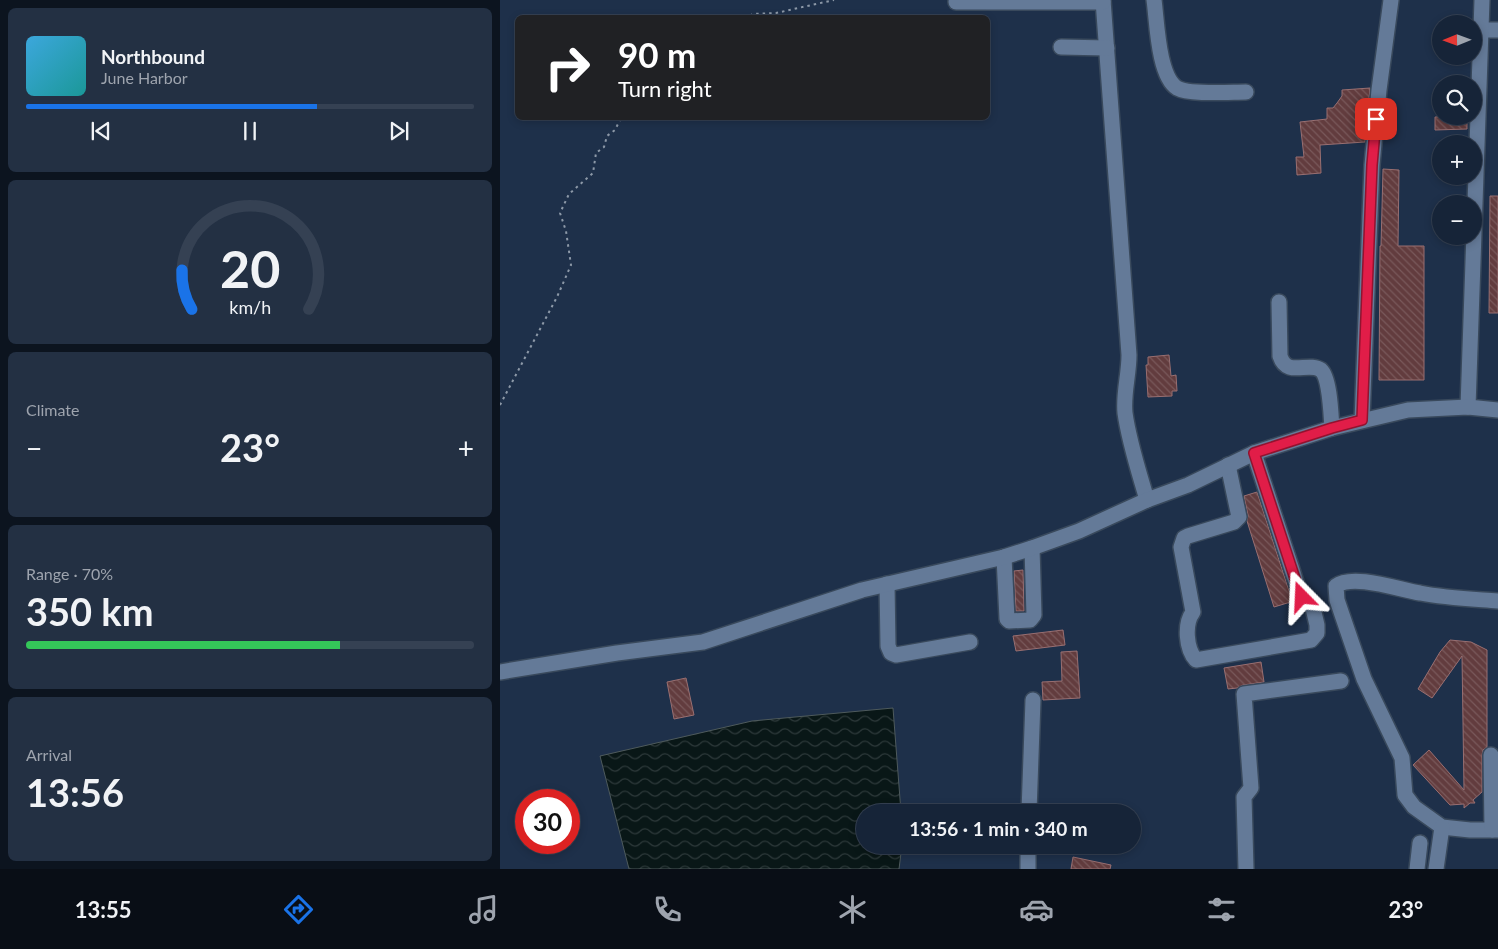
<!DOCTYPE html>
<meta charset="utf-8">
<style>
:root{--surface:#162438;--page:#233043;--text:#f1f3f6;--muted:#9ea4ae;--line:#354153;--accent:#1a73e8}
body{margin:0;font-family:Lato,sans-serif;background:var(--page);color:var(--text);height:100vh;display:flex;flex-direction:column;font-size:19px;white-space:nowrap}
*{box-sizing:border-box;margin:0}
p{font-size:16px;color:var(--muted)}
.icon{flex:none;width:28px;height:28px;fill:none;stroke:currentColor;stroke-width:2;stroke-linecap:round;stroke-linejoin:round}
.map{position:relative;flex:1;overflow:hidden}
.details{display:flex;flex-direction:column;gap:8px;padding:8px;background:#0c141f;width:500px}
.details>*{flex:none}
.guide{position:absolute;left:15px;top:15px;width:475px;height:105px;border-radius:8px;box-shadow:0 2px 8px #0003,0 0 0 1px var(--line);background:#202124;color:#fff;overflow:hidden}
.needle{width:32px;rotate:269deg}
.fabs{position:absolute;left:932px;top:15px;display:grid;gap:10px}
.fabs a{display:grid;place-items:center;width:50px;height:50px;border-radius:50%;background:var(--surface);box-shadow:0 2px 8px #0003,0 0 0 1px var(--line);font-size:25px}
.speed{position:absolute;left:15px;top:789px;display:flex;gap:10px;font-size:25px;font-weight:700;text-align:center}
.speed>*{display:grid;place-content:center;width:65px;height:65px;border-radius:50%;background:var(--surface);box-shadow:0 2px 8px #0003,0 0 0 1px var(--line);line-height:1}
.speed .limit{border:8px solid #d22;background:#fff;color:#111}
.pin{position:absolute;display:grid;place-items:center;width:42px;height:42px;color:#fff;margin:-21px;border-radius:10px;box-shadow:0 2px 8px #0006}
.me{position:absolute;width:55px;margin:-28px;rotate:339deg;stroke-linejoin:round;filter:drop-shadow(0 0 4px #0008)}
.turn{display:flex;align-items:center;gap:18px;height:105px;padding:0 20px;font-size:22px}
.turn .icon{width:65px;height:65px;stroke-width:2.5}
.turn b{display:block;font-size:35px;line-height:42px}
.big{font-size:38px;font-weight:700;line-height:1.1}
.details .card{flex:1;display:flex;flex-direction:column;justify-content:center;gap:8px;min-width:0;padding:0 18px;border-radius:8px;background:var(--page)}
.details .dial{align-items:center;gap:0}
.dial svg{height:130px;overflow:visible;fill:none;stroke:var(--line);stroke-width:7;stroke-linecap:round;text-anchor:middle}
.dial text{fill:var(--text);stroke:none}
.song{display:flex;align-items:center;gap:15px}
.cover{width:60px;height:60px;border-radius:8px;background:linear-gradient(135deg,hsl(200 70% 55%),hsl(180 70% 35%))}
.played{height:5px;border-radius:2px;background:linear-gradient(90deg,var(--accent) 65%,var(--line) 65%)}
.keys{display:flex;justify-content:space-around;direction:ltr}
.heat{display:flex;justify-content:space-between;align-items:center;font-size:28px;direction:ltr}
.charge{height:8px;border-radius:4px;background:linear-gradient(90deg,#34c759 70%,var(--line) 0)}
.trip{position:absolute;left:356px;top:804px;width:285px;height:50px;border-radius:25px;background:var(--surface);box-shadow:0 2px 8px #0003,0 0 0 1px var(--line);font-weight:700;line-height:50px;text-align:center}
.dock{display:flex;height:80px;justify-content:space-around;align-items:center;background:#090e16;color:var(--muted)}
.dock .icon{width:35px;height:35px}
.dock .selected{color:var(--accent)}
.dock b{font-size:22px;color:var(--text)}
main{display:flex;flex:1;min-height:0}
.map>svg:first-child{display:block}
.water{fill:url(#water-waves);stroke:#4e5a5c}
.building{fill:url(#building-back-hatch);stroke:#996f71}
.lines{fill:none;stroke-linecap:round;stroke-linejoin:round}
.minor-casing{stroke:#39495c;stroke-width:18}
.path{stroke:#8d99a8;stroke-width:2;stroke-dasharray:2.5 4;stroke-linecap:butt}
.minor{stroke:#647a98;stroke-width:15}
.route-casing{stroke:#92132f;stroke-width:12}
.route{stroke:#e11d48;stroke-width:9}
</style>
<main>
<section class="details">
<div class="card">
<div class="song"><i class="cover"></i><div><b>Northbound</b><p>June Harbor</p></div></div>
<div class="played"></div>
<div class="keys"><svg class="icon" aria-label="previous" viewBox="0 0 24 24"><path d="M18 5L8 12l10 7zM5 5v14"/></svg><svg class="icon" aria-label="pause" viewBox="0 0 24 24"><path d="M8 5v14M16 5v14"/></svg><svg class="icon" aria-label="next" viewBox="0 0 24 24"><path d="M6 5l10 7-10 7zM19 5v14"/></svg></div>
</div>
<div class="card dial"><svg viewBox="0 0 100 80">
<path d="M14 69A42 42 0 1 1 86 69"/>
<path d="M14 69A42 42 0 0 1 8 45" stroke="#1a73e8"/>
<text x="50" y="56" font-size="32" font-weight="700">20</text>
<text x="50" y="72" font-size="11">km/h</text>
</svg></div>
<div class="card"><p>Climate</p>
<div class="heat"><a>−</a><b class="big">23°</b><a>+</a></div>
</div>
<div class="card"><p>Range · 70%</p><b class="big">350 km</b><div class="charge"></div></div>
<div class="card"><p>Arrival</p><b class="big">13:56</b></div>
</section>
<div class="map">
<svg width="998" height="869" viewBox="0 0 998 869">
<defs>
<pattern id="water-waves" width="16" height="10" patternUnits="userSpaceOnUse" patternTransform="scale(1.25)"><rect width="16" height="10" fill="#091717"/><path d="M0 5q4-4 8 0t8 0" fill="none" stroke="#2d393a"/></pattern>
<pattern id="building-back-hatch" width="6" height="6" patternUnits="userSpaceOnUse" patternTransform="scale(1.25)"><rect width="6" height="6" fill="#623c3e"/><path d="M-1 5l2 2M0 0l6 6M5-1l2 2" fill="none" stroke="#79595b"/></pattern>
</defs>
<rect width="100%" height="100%" fill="#1e304a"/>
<!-- water -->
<polygon class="water" points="393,708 401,812 365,812 365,845 402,845 399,869 129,869 100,756 252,721"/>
<!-- building -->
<g class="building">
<polygon points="870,88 865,142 820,145 821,173 797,175 796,157 804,157 800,122 827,119 827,108 833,108 837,103 842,96 842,90"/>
<polygon points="967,116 967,129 935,130 935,117"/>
<polygon points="883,169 899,170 898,246 924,246 924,380 879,380 880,246 881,246"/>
<polygon points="990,196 998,196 998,313 989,313"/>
<polygon points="669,355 671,376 676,375 677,391 672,391 672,396 648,397 646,365 648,365 648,357"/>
<polygon points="757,492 791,597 794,601 774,607 747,521 748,515 744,496"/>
<polygon points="523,570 524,611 516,611 514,571"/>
<polygon points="563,630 565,645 516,651 513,636"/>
<polygon points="950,640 971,642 987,650 987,747 983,750 982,755 982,792 973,800 975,803 970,803 964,808 964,804 950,805 913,765 929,750 964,790 962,656 932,698 918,689 940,652"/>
<polygon points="577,651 580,698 543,700 542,682 562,681 561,652"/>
<polygon points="761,662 764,682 743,685 737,688 728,689 724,668"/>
<polygon points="186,678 194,715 174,719 167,682"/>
<polygon points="573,857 611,865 610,869 571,869"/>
</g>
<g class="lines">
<!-- minor casing -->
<g class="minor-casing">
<g id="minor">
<path d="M 603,0 L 629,355 C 629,375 623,394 625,413 C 629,442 639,472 647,500"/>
<path d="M 654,0 C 657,21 658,76 677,88 C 689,95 730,92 746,92"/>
<polyline points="456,2 603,2"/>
<polyline points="981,30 998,30"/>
<polyline points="561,47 607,48"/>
<path d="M 779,302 L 780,356 C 787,378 808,361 821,370 C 830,378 831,416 832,428"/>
<polyline points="968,407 982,0"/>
<polyline points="862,420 872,165 879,90 891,0"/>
<path d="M 728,465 L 739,517 L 734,522 L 688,536 L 684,538 L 681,547 L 693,612 C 684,624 686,649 696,660 L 811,640 L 817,633 L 817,625 L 812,604 L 800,594 L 754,453"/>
<polyline points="504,557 507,619 509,621 530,620 534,615 532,548"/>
<polyline points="387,584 388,646 391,653 396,655 470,642"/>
<path d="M 998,601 C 972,599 946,598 920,593 C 900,590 853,573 836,586 L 837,600 L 864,679 L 902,758 L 905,795 L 914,807 L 942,827 L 970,830 L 998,830"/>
<polyline points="0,672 117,653 203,642 362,590 504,557 532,548 579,531 647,500 688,485 754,453 832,428 908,410 968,407 998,410"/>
<polyline points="991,755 992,830"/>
<polyline points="529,812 533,700"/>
<polyline points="528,869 528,845"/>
<polyline points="746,869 744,797 751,788 744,694 841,681"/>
<polyline points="917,869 920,843"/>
<polyline points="936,869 942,827"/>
</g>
</g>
<!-- path -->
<g class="path">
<polyline points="244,18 253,14 276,13 334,0"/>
<polyline points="0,405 57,297 71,265 66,231 60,213 69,194 93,173 96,153 104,147 107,136 115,130 121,118"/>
</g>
<!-- minor -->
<use href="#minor" class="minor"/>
</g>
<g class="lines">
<!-- route casing -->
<g class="route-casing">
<polyline id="route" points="802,597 800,594 754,453 832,428 862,420 872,165 876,119"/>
</g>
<!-- route -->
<use href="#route" class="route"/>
</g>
</svg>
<div class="fabs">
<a><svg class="needle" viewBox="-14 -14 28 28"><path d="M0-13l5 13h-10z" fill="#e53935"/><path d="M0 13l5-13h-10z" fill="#9ea4ae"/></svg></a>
<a><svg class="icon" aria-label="search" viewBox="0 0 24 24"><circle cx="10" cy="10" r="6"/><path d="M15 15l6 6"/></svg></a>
<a>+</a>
<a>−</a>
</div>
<div class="speed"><div class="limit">30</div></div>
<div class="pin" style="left:876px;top:119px;background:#d93025"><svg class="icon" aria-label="arrive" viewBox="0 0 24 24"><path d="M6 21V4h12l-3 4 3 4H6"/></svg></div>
<svg class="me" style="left:802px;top:597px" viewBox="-20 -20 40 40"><path d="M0-17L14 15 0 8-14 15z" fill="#e11d48" stroke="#fff" stroke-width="4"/></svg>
<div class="trip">13:56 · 1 min · 340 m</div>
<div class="guide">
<div class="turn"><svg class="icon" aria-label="right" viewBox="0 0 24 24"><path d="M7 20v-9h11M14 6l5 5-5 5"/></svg><div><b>90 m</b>Turn right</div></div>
</div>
</div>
</main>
<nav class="dock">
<b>13:55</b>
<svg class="icon selected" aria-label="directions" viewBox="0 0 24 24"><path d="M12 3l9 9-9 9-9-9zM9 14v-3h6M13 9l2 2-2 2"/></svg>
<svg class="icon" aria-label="music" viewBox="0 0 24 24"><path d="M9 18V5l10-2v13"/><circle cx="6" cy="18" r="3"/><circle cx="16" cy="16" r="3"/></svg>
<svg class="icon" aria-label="phone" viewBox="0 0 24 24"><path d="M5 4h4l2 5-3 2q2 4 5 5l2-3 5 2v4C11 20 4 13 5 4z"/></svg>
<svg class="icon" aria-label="climate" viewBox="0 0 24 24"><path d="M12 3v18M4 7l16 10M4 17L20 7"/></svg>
<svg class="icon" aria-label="car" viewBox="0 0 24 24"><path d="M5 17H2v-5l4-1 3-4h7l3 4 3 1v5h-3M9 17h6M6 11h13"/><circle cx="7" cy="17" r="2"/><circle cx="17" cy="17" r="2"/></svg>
<svg class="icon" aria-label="filters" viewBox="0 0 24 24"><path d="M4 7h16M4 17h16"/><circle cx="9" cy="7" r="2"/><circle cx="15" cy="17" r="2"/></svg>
<b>23°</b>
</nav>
